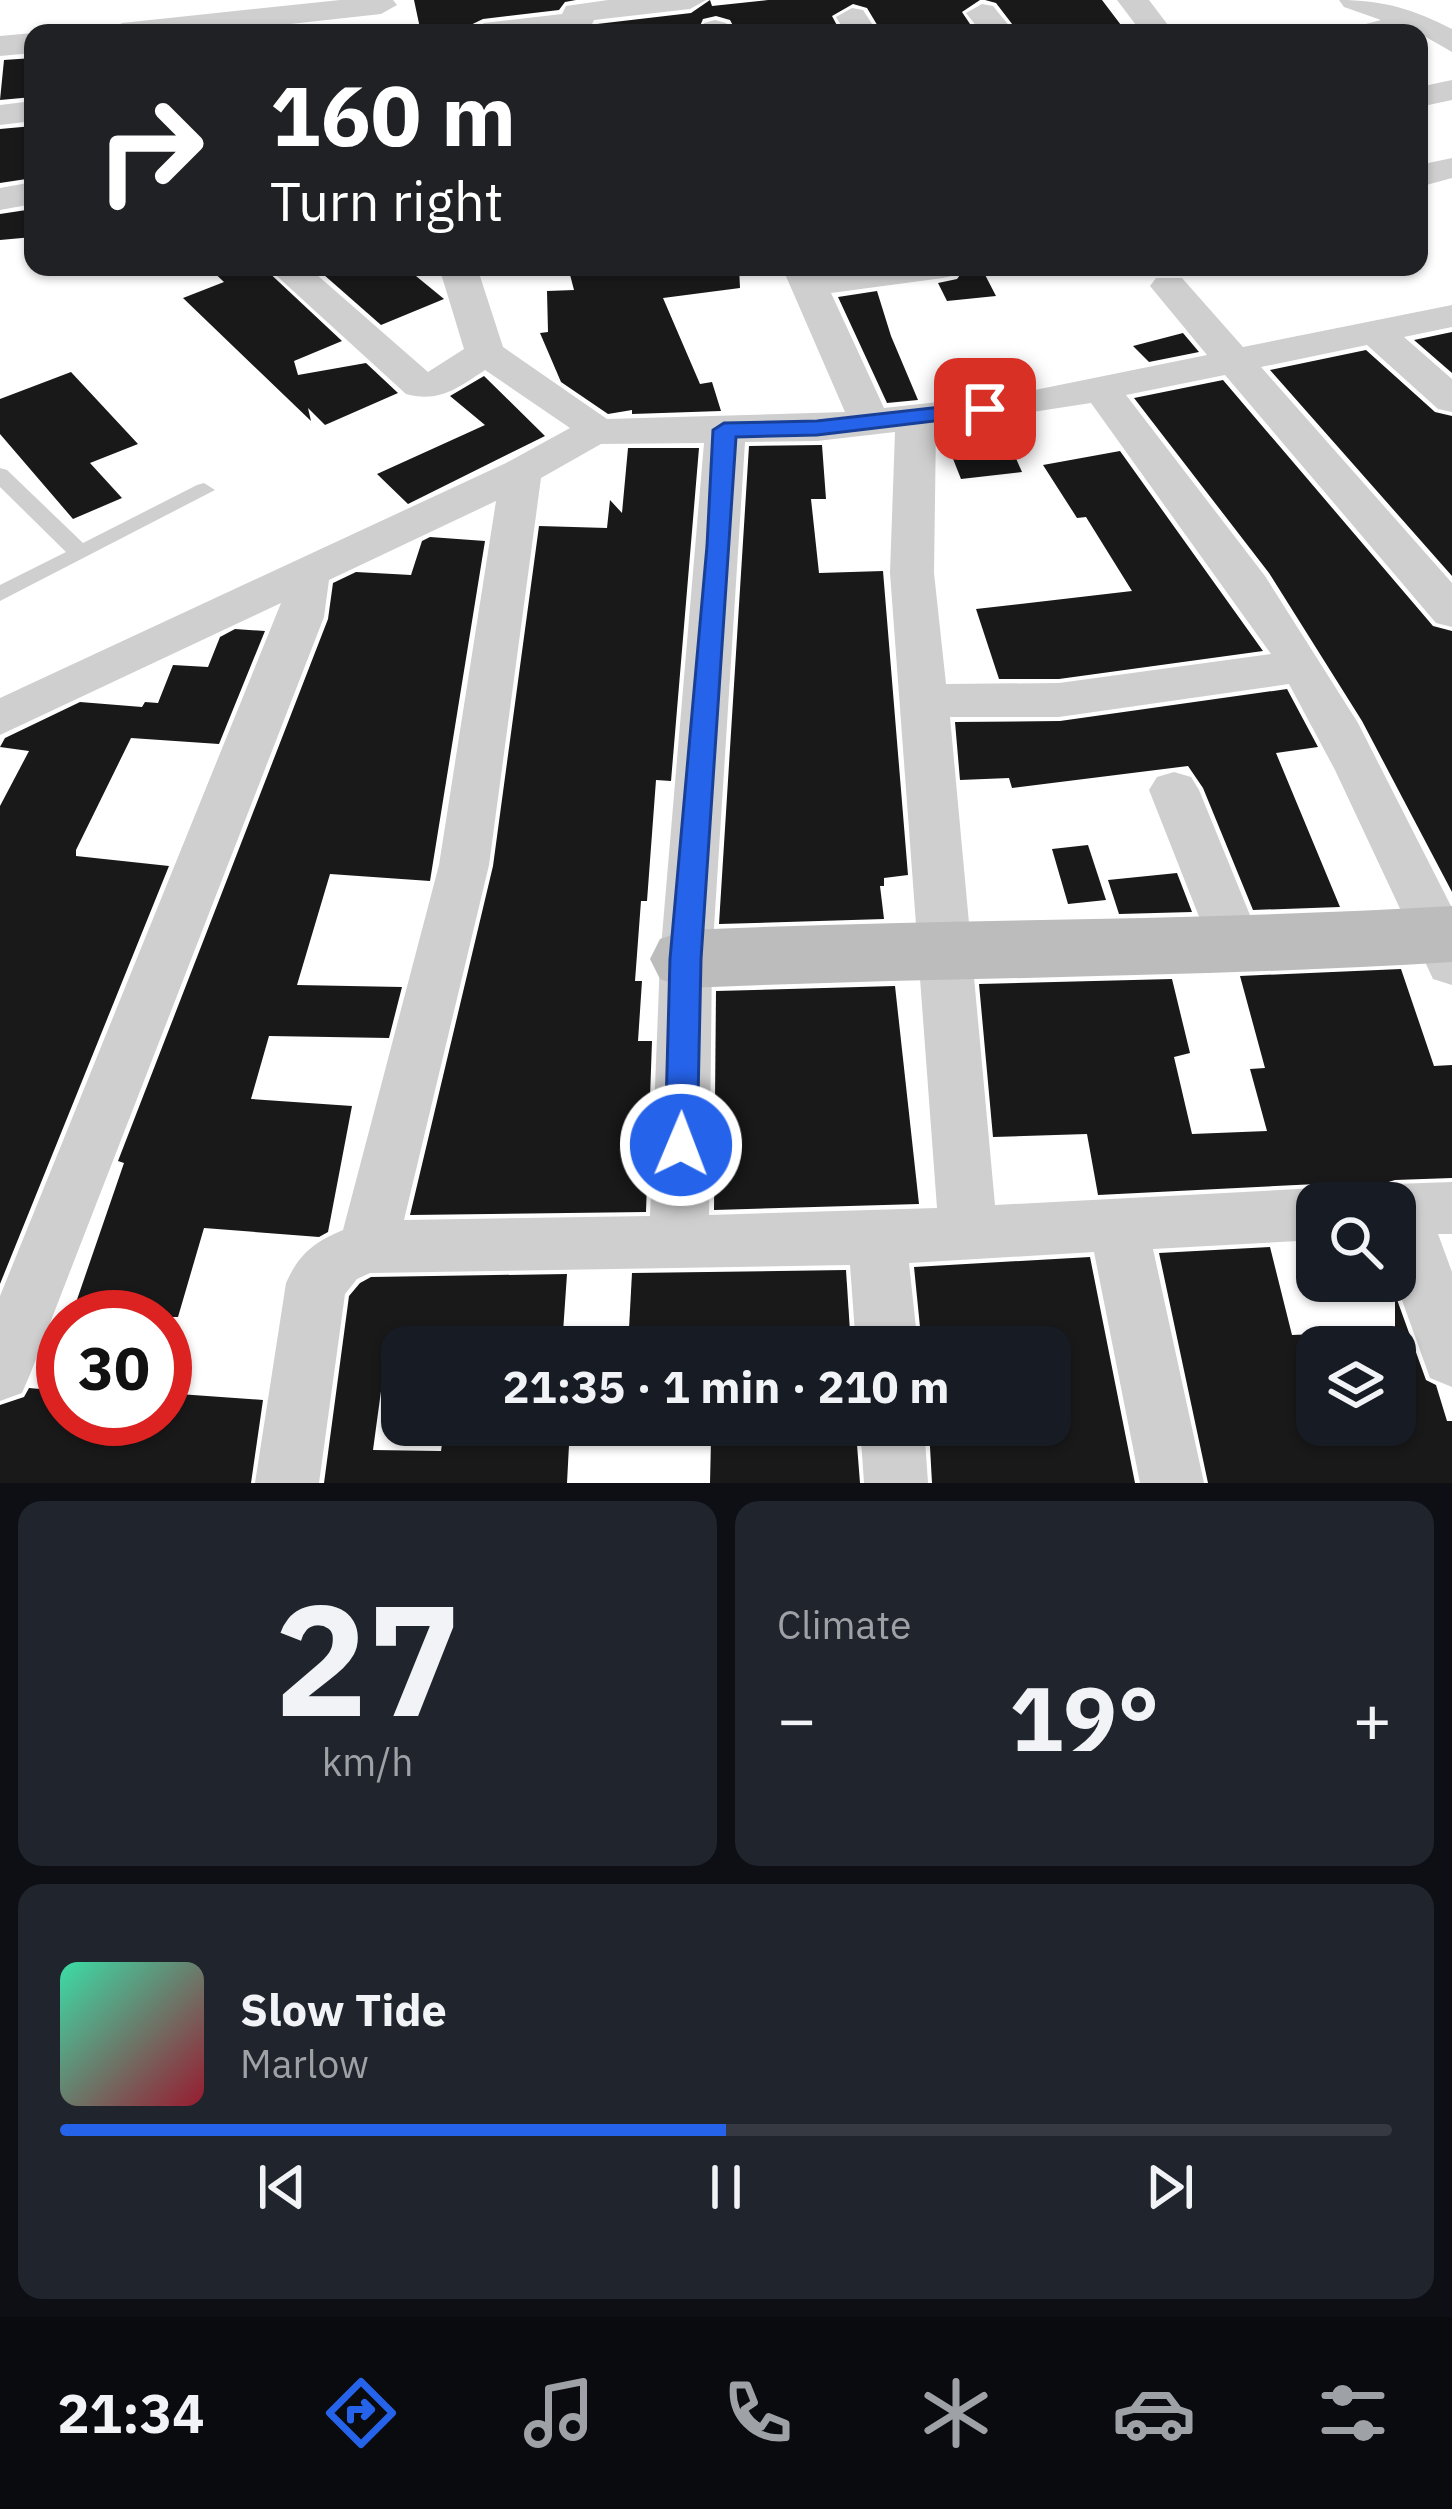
<!DOCTYPE html>
<meta charset="utf-8">
<style>
:root{--surface:#171b24;--page:#20242c;--text:#f1f3f6;--muted:#9ea1a6;--line:#363941;--accent:#2563eb}
body{margin:0;font-family:"IBM Plex Sans",sans-serif;background:var(--page);color:var(--text);height:100vh;display:flex;flex-direction:column;font-size:45px;white-space:nowrap}
*{box-sizing:border-box;margin:0}
p{font-size:39px;color:var(--muted)}
.icon{flex:none;width:66px;height:66px;fill:none;stroke:currentColor;stroke-width:2;stroke-linecap:round;stroke-linejoin:round}
.map{position:relative;height:1483px;overflow:hidden}
.panel{display:flex;flex-direction:column;gap:18px;padding:18px;background:#0d0f14;flex:1}
.panel>*{flex:none}
.hud{position:absolute;left:24px;top:24px;width:1404px;height:252px;border-radius:24px;box-shadow:0 3px 9px #0004;background:#202124;color:#fff;overflow:hidden}
.buttons{position:absolute;left:1296px;top:1182px;display:grid;gap:24px}
.buttons a{display:grid;place-items:center;width:120px;height:120px;border-radius:24px;background:var(--surface);box-shadow:0 3px 9px #0004;font-size:60px}
.speed{position:absolute;left:36px;top:1290px;display:flex;gap:24px;font-size:60px;font-weight:700;text-align:center}
.speed>*{display:grid;place-content:center;width:156px;height:156px;border-radius:50%;background:var(--surface);box-shadow:0 3px 9px #0004;line-height:1}
.speed .limit{border:18px solid #d22;background:#fff;color:#111}
.pin{position:absolute;display:grid;place-items:center;width:102px;height:102px;color:#fff;margin:-51px;border-radius:24px;box-shadow:0 6px 18px #0006}
.me{position:absolute;width:132px;margin:-66px;rotate:1deg;stroke-linejoin:round;filter:drop-shadow(0 0 9px #0008)}
.turn{display:flex;align-items:center;gap:42px;height:252px;padding:0 48px;font-size:54px}
.turn .icon{width:156px;height:156px;stroke-width:2.5}
.turn b{display:block;font-size:84px;line-height:102px}
.big{font-size:90px;font-weight:700;line-height:1.1}
.panel .card{flex:1;display:flex;flex-direction:column;justify-content:center;gap:18px;min-width:0;padding:0 42px;border-radius:24px;background:var(--page)}
.panel .dial{align-items:center;gap:0}
.dial b{font-size:156px;line-height:1}
.song{display:flex;align-items:center;gap:36px}
.cover{width:144px;height:144px;border-radius:18px;background:linear-gradient(135deg,hsl(160 70% 55%),hsl(350 70% 35%))}
.played{height:12px;border-radius:6px;background:linear-gradient(90deg,var(--accent) 50%,var(--line) 50%)}
.keys{display:flex;justify-content:space-around;direction:ltr}
.heat{display:flex;justify-content:space-between;align-items:center;font-size:66px;direction:ltr}
.panel .tiles{flex:1;display:grid;gap:18px;grid-template-columns:1fr 1fr}
.card:last-child{grid-column:span 2}
.trip{position:absolute;left:381px;top:1326px;width:690px;height:120px;border-radius:24px;background:var(--surface);box-shadow:0 3px 9px #0004;font-weight:700;line-height:120px;text-align:center}
.tabs{display:flex;height:192px;justify-content:space-around;align-items:center;background:#090b0e;color:var(--muted)}
.tabs .icon{width:84px;height:84px}
.tabs .current{color:var(--accent)}
.tabs b{font-size:54px;color:var(--text)}
.map>svg:first-child{display:block}
.building{fill:#191919}
.lines{fill:none;stroke-linecap:round;stroke-linejoin:round}
.lane{fill:#cfcfcf;fill-rule:evenodd}
.street{fill:#cfcfcf;fill-rule:evenodd}
.secondary{fill:#bcbcbc;fill-rule:evenodd}
.route{fill:#2563eb;stroke:#184099;stroke-width:3}
</style>
<div class="map">
<svg width="1452" height="1483" viewBox="0 0 1452 1483">
<rect width="100%" height="100%" fill="#fff"/>
<!-- building -->
<g class="building">
<polygon points="414,0 576,0 565,2 559,10 483,19 454,33 421,33"/>
<polygon points="710,0 712,6 768,0 980,0 962,12 976,33 882,33 867,8 853,4 832,16 841,33 737,33 730,20 716,16 703,19 697,33 588,33 597,24 691,13"/>
<polygon points="985,0 1102,0 1127,33 1019,33 996,3"/>
<polygon points="33,58 33,97 0,100 4,60"/>
<polygon points="33,126 33,178 0,183 0,129"/>
<polygon points="33,209 33,237 0,240 0,214"/>
<polygon points="208,267 263,267 342,341 294,361 298,375 366,363 398,393 325,425 308,408 311,421 183,298 224,282"/>
<polygon points="315,267 405,267 444,299 381,325"/>
<polygon points="568,267 739,267 740,288 663,298 700,384 712,382 721,411 632,414 632,410 608,414 561,382 540,333 548,332 547,291 574,290"/>
<polygon points="966,267 981,267 996,296 947,301 938,283 957,279"/>
<polygon points="877,291 891,336 918,400 887,403 838,297"/>
<polygon points="1452,332 1452,373 1414,340"/>
<polygon points="1183,333 1199,352 1149,362 1133,346"/>
<polygon points="1366,350 1435,412 1452,416 1452,576 1270,370"/>
<polygon points="71,372 138,444 90,463 122,498 73,519 0,434 0,399"/>
<polygon points="484,376 545,436 408,504 377,474 485,425 450,396"/>
<polygon points="1223,380 1433,626 1452,631 1452,892 1362,721 1269,573 1134,398"/>
<polygon points="1001,425 1022,472 961,479 942,431"/>
<polygon points="822,445 826,499 811,499 819,573 883,571 908,875 884,878 884,886 880,886 884,919 719,924 749,446"/>
<polygon points="628,448 699,448 671,781 656,780 647,901 641,901 635,981 642,981 638,1041 652,1041 646,1212 410,1215 493,866 539,526 607,528 610,500 622,513"/>
<polygon points="1120,451 1263,651 1059,679 999,679 976,609 1132,591 1086,517 1077,518 1043,465"/>
<polygon points="430,537 485,541 430,881 330,874 297,985 402,987 389,1038 269,1036 251,1099 352,1106 328,1232 319,1237 204,1228 178,1317 71,1317 124,1163 118,1161 328,619 333,583 356,572 411,575 422,541"/>
<polygon points="235,629 265,631 219,744 131,738 76,850 76,856 169,866 0,1284 0,806 29,751 0,747 5,738 80,702 142,707 145,702 158,703 173,665 208,667 220,637"/>
<polygon points="1287,689 1318,747 1276,753 1340,907 1253,910 1203,788 1188,766 1012,788 1009,778 960,780 955,722 1060,721"/>
<polygon points="1088,845 1106,900 1068,904 1052,849"/>
<polygon points="1177,873 1192,912 1119,914 1108,880"/>
<polygon points="1401,969 1434,1066 1452,1065 1452,1178 1395,1180 1379,1185 1317,1184 1098,1195 1087,1134 993,1137 979,984 1172,979 1190,1053 1174,1057 1192,1134 1267,1131 1250,1069 1265,1068 1240,976"/>
<polygon points="895,986 919,1204 714,1210 716,991"/>
<polygon points="1270,1247 1292,1335 1317,1334 1317,1426 1395,1425 1395,1294 1426,1380 1436,1385 1447,1421 1452,1421 1452,1483 1208,1483 1159,1253"/>
<polygon points="1090,1257 1135,1483 932,1483 929,1429 1050,1425 1050,1345 922,1347 914,1267"/>
<polygon points="846,1270 851,1347 628,1347 632,1273"/>
<polygon points="567,1274 562,1347 387,1347 373,1450 441,1451 442,1444 569,1445 567,1483 324,1483 349,1296 360,1283 371,1277"/>
<polygon points="29,1388 63,1391 63,1419 165,1419 165,1393 263,1400 251,1483 0,1483 0,1405 24,1397"/>
<polygon points="717,1425 849,1425 849,1432 856,1432 860,1483 710,1483 711,1440 717,1440"/>
</g>
<g class="lines">
<!-- lane -->
<polygon class="lane" points="0,468 7,470 83,543 197,485 204,483 215,490 0,601 0,585 66,552 0,487"/>
<!-- street -->
<g class="street">
<polygon points="340,0 393,0 397,5 381,14 210,33 106,33 122,23"/>
<polygon points="608,0 706,0 690,9 594,20 590,28 579,30 468,33 484,23 562,14 566,6"/>
<polygon points="1117,0 1149,0 1174,33 1142,33"/>
<path d="M 1339,0 C 1383,0 1413,9 1452,29 L 1452,52 L 1419,33 L 1353,33 L 1358,26 L 1381,20 L 1344,7 Z"/>
<polygon points="982,4 993,6 1015,33 982,33 966,13"/>
<polygon points="852,8 863,10 878,33 846,33 836,17"/>
<polygon points="715,20 726,23 733,33 701,33 704,23"/>
<polygon points="33,33 33,53 0,56 0,36"/>
<polygon points="1452,80 1452,100 1419,107 1419,87"/>
<polygon points="33,101 33,121 0,125 0,105"/>
<polygon points="1452,158 1452,178 1419,187 1419,165"/>
<polygon points="33,182 33,204 0,210 0,188"/>
<path d="M 267,267 L 308,267 L 428,372 L 464,349 L 439,267 L 477,267 L 503,347 L 607,419 L 845,412 L 782,267 L 820,267 L 822,272 L 859,267 L 962,267 L 956,275 L 943,278 L 831,293 L 884,408 L 1020,393 L 1207,355 L 1150,286 L 1156,278 L 1182,278 L 1243,347 L 1452,305 L 1452,327 L 1404,337 L 1452,379 L 1452,412 L 1438,409 L 1367,345 L 1261,367 L 1452,583 L 1452,627 L 1436,623 L 1225,375 L 1126,395 L 1265,576 L 1358,723 L 1452,908 L 1452,985 L 1433,979 L 1335,770 L 1289,684 L 1059,717 L 950,717 L 995,1205 L 1317,1188 L 1338,1196 L 1341,1203 L 1317,1203 L 1317,1240 L 1153,1249 L 1204,1483 L 1140,1483 L 1094,1252 L 909,1263 L 918,1347 L 856,1347 L 850,1265 L 370,1273 L 357,1279 L 345,1294 L 319,1483 L 255,1483 L 286,1283 C 299,1254 314,1242 343,1230 L 439,865 L 496,501 L 329,580 L 324,617 L 31,1372 L 22,1393 L 0,1401 L 0,1296 L 281,603 L 0,735 L 0,698 L 506,463 L 570,428 L 485,370 C 458,388 439,403 406,394 ZM 1091,403 L 1271,654 L 1059,683 L 946,684 L 934,573 L 936,427 ZM 895,432 L 890,573 L 937,1208 L 709,1215 L 712,959 L 745,442 L 817,441 ZM 704,443 L 660,959 L 650,1216 L 404,1220 L 489,865 L 541,478 L 601,444 Z"/>
<polygon points="1174,772 1191,777 1199,790 1263,947 1256,962 1237,968 1218,962 1211,947 1149,790 1157,777"/>
<polygon points="1452,1182 1452,1234 1438,1234 1452,1272 1452,1387 1430,1378 1395,1281 1395,1203 1369,1203 1374,1192 1395,1184"/>
<polygon points="860,1425 924,1425 928,1483 864,1483"/>
</g>
<!-- secondary -->
<path class="secondary" d="M 1452,906 L 1452,962 C 1197,978 941,977 686,988 L 660,979 L 650,959 L 660,939 L 686,930 C 941,919 1197,921 1452,906 Z"/>
</g>
<!-- route -->
<polygon class="route" points="985,402 993,404 993,414 817,435 736,437 701,959 697,1145 693,1155 681,1159 669,1155 665,1145 670,959 707,546 713,430 724,423 817,421"/>
</svg>
<div class="buttons">
<a><svg class="icon" aria-label="search" viewBox="0 0 24 24"><circle cx="10" cy="10" r="6"/><path d="M15 15l6 6"/></svg></a>
<a><svg class="icon" aria-label="layers" viewBox="0 0 24 24"><path d="M12 4l9 5-9 5-9-5zM3 14l9 5 9-5"/></svg></a>
</div>
<div class="speed"><div class="limit">30</div></div>
<div class="pin" style="left:985px;top:409px;background:#d93025"><svg class="icon" aria-label="arrive" viewBox="0 0 24 24"><path d="M6 21V4h12l-3 4 3 4H6"/></svg></div>
<svg class="me" style="left:681px;top:1145px" viewBox="-20 -20 40 40"><circle r="17" fill="#2563eb" stroke="#fff" stroke-width="3"/><path d="M0-11L8 9 0 5-8 9z" fill="#fff"/></svg>
<div class="trip">21:35 · 1 min · 210 m</div>
<div class="hud">
<div class="turn"><svg class="icon" aria-label="right" viewBox="0 0 24 24"><path d="M7 20v-9h11M14 6l5 5-5 5"/></svg><div><b>160 m</b>Turn right</div></div>
</div>
</div>
<section class="panel">
<div class="tiles">
<div class="card dial"><b>27</b><p>km/h</p></div>
<div class="card"><p>Climate</p>
<div class="heat"><a>−</a><b class="big">19°</b><a>+</a></div>
</div>
<div class="card">
<div class="song"><i class="cover"></i><div><b>Slow Tide</b><p>Marlow</p></div></div>
<div class="played"></div>
<div class="keys"><svg class="icon" aria-label="previous" viewBox="0 0 24 24"><path d="M18 5L8 12l10 7zM5 5v14"/></svg><svg class="icon" aria-label="pause" viewBox="0 0 24 24"><path d="M8 5v14M16 5v14"/></svg><svg class="icon" aria-label="next" viewBox="0 0 24 24"><path d="M6 5l10 7-10 7zM19 5v14"/></svg></div>
</div>
</div>
</section>
<nav class="tabs">
<b>21:34</b>
<svg class="icon current" aria-label="directions" viewBox="0 0 24 24"><path d="M12 3l9 9-9 9-9-9zM9 14v-3h6M13 9l2 2-2 2"/></svg>
<svg class="icon" aria-label="music" viewBox="0 0 24 24"><path d="M9 18V5l10-2v13"/><circle cx="6" cy="18" r="3"/><circle cx="16" cy="16" r="3"/></svg>
<svg class="icon" aria-label="phone" viewBox="0 0 24 24"><path d="M5 4h4l2 5-3 2q2 4 5 5l2-3 5 2v4C11 20 4 13 5 4z"/></svg>
<svg class="icon" aria-label="climate" viewBox="0 0 24 24"><path d="M12 3v18M4 7l16 10M4 17L20 7"/></svg>
<svg class="icon" aria-label="car" viewBox="0 0 24 24"><path d="M5 17H2v-5l4-1 3-4h7l3 4 3 1v5h-3M9 17h6M6 11h13"/><circle cx="7" cy="17" r="2"/><circle cx="17" cy="17" r="2"/></svg>
<svg class="icon" aria-label="filters" viewBox="0 0 24 24"><path d="M4 7h16M4 17h16"/><circle cx="9" cy="7" r="2"/><circle cx="15" cy="17" r="2"/></svg>
</nav>
